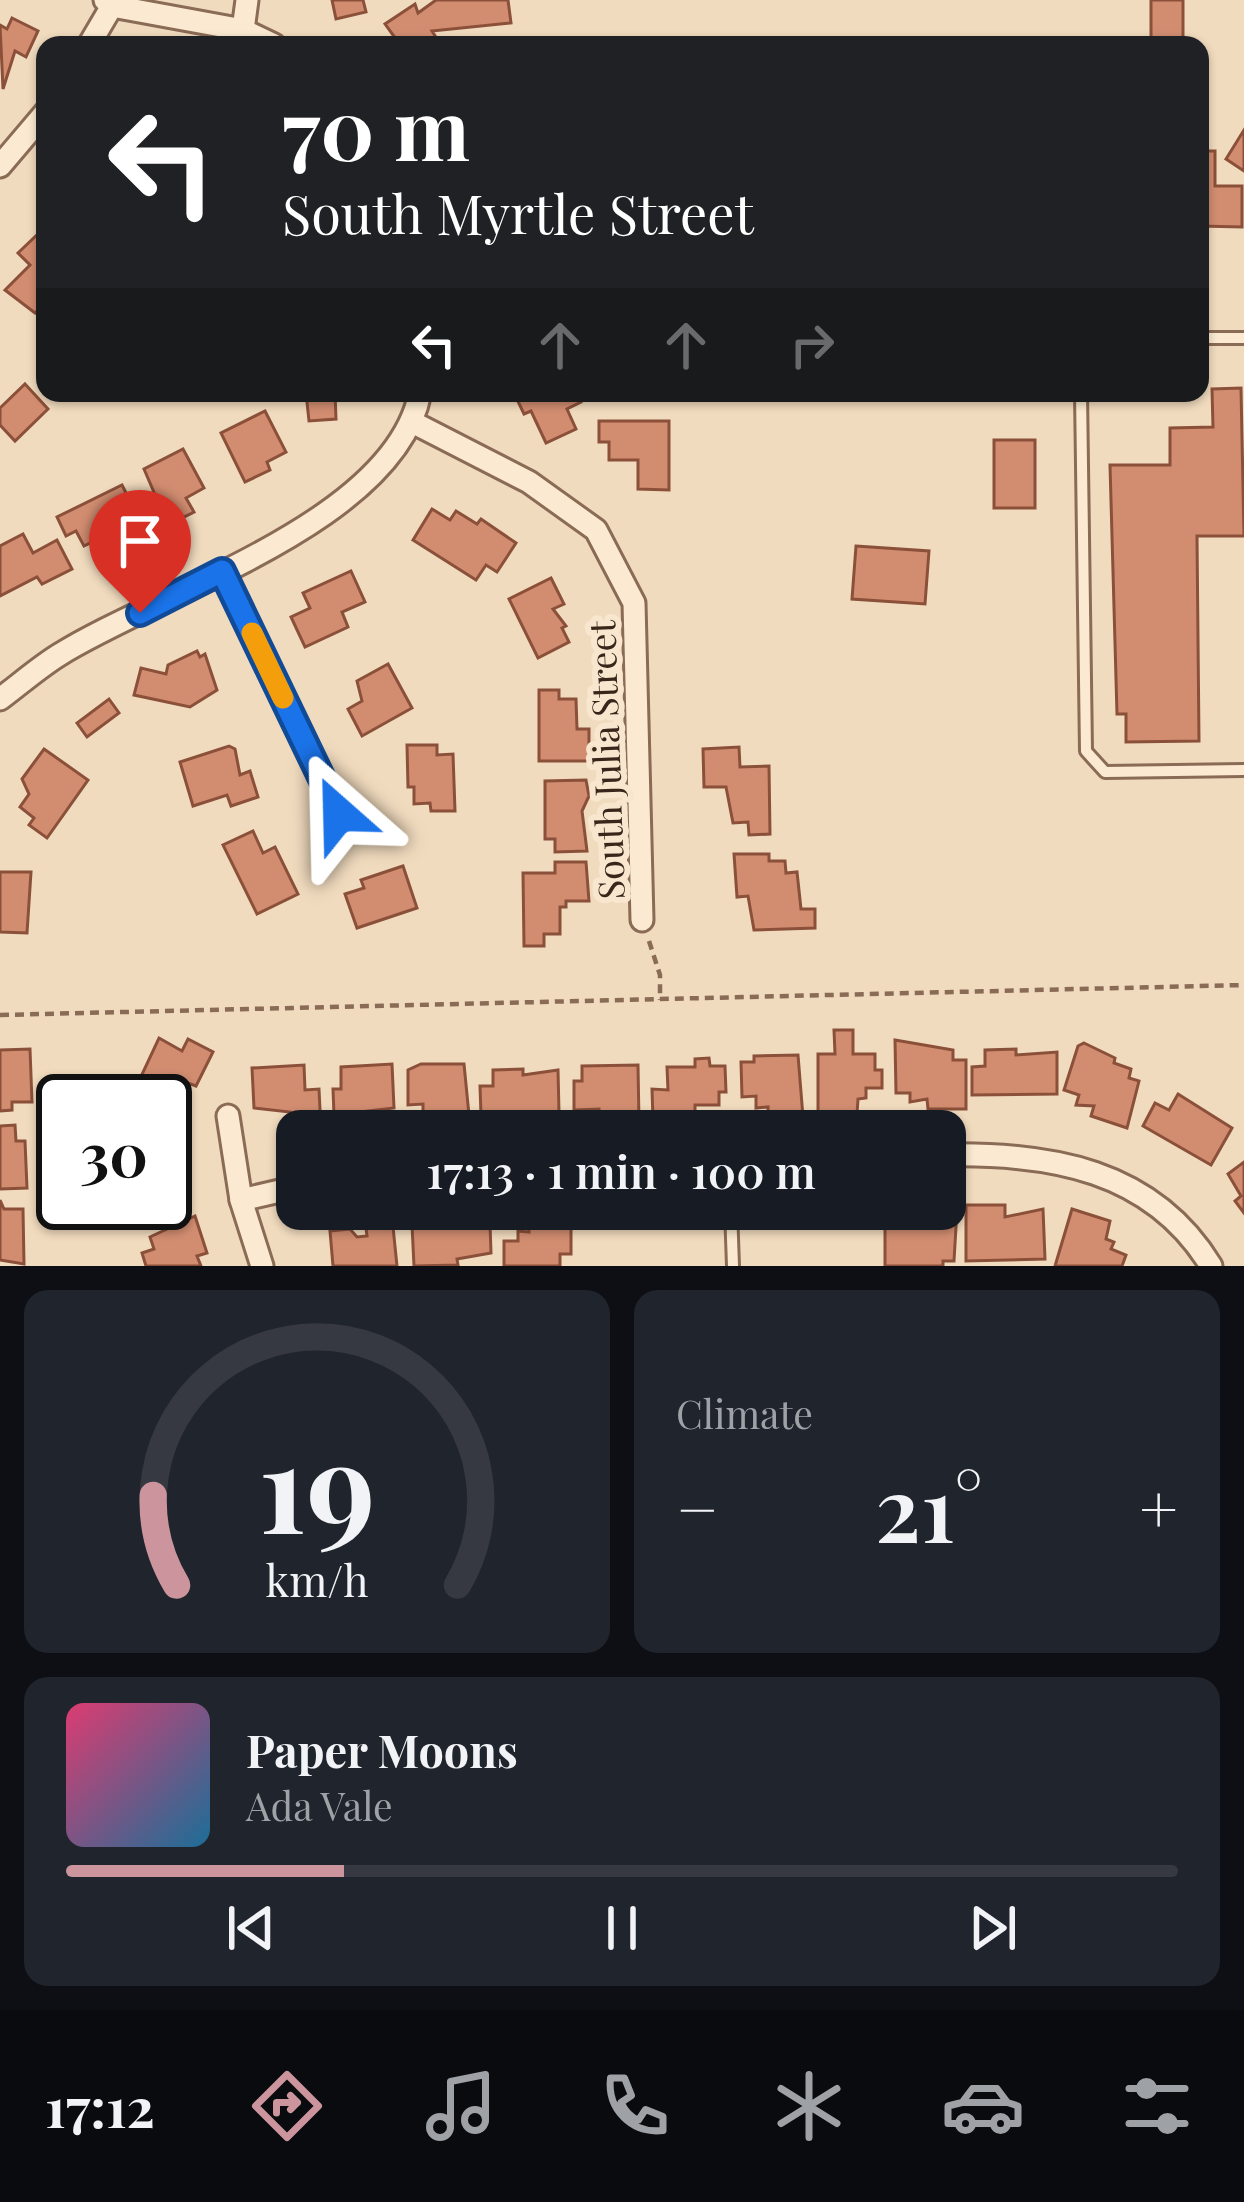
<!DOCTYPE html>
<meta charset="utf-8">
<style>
:root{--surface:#171b24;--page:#20242c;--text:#f1f3f6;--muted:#9ea1a6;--line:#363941;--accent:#cc949d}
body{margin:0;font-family:"Playfair Display",serif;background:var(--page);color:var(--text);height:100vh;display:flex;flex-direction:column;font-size:45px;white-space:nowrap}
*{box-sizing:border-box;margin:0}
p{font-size:39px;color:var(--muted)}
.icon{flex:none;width:66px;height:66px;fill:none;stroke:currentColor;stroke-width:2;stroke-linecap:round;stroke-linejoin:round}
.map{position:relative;height:1266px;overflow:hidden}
.sheet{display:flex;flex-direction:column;gap:24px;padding:24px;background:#0d0f14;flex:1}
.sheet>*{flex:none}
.top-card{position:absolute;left:36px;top:36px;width:1173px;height:366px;border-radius:24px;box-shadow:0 3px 9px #0004;background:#202124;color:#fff;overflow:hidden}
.speed{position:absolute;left:36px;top:1074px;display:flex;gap:24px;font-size:60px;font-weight:700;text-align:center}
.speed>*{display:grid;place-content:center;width:156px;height:156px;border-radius:50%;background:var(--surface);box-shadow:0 3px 9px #0004;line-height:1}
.speed .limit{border:6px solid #111;border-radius:18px;background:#fff;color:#111}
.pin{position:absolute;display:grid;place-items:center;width:102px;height:102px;color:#fff;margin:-123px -51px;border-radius:50% 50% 50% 0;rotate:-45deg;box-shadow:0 0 12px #0007}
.pin .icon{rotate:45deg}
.me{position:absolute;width:132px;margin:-66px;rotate:335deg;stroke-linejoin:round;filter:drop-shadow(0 0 9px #0008)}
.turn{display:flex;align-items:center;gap:42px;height:252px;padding:0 48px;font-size:54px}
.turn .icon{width:156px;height:156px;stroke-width:2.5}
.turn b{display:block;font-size:84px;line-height:102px}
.lanes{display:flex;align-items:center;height:114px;padding:0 48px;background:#0003;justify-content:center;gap:60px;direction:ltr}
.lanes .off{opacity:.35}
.big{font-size:90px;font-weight:600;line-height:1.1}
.sheet .tile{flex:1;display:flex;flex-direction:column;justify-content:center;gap:18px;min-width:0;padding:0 42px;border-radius:24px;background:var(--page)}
.sheet .dial{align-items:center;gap:0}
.dial svg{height:312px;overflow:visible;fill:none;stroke:var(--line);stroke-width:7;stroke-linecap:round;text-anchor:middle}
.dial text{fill:var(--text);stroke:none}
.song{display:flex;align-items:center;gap:36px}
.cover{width:144px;height:144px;border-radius:18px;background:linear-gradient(135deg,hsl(340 70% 55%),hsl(200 70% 35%))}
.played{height:12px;border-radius:6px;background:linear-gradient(90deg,var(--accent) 25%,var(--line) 25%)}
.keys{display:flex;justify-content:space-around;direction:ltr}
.heat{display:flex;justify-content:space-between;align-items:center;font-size:66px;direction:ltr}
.sheet .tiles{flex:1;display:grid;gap:24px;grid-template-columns:1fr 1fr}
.tile:last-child{grid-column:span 2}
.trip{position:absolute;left:276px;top:1110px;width:690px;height:120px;border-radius:24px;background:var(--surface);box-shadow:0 3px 9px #0004;font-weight:600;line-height:120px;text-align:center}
.tabs{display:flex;height:192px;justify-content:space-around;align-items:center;background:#090b0e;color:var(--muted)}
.tabs .icon{width:84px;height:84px}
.tabs .on{color:var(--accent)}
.tabs b{font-size:54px;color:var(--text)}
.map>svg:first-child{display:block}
.building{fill:#d28d71;stroke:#8b5039;stroke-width:3}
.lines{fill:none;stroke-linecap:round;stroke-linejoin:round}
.lane-casing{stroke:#8a6b55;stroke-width:16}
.street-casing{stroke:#8a6b55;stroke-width:27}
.path{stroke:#8a6b55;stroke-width:4.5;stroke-dasharray:9 6;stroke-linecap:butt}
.lane{stroke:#fbead1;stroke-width:10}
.street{stroke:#fbead1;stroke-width:21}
.route-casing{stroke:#114b97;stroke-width:30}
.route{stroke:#1a73e8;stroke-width:21}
.slow{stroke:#f59e0b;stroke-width:21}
.labels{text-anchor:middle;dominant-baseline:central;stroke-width:12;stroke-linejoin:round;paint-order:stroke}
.street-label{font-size:36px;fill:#39261b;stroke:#f8e6ce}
</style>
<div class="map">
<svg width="1244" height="1266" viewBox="0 0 1244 1266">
<rect width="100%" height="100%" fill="#f1dbbe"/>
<!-- building -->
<g class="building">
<polygon points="332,0 363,0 366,12 336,19"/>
<polygon points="436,0 508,0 511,23 432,31 437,39 429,45 398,42 385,24 415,4 418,13"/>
<rect x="1151" y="0" width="32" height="45"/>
<polygon points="12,18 38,31 26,57 15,51 3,89 0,25 7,29"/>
<polygon points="1244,130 1244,171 1226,159"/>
<polygon points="1200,151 1215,151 1215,186 1242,186 1242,227 1200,226"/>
<polygon points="39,233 45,240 45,303 35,313 5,290 30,265 18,253"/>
<polygon points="25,384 48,409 15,441 0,425 0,408"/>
<polygon points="1241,388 1244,536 1197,536 1199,741 1126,742 1126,714 1117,714 1110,465 1170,465 1170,428 1213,427 1212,389"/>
<polygon points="306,393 335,393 336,419 309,421"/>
<polygon points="514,393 577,393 581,402 567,409 576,429 546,443 531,411 524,414"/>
<polygon points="265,411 286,452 267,462 270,470 245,482 221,433"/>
<polygon points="599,421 669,421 669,490 638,489 638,460 609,460 609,442 599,442"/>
<rect x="994" y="440" width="41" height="68"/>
<polygon points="183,449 204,488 186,498 194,512 168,525 144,469"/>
<polygon points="122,485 145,530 118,543 112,532 84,546 76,531 66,536 57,517"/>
<polygon points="432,509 450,520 456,511 477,524 481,519 516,543 497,572 486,565 476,580 413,540"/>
<polygon points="23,534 33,553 57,540 72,569 42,584 37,577 0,596 0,546"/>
<polygon points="856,546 929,551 925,604 852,599"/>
<polygon points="351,571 365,602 342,612 348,627 305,647 291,617 310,608 303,593"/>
<polygon points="551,578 564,604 553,609 566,626 562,628 569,642 538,658 509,599"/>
<polygon points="197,651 200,657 205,654 217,690 190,707 134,695 141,668 166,674 168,665"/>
<polygon points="388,664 412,708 362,736 348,709 362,701 357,681"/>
<polygon points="539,690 559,690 559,699 576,699 577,729 589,729 589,761 539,761"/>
<polygon points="109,699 119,713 87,737 77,723"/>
<polygon points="407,745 437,745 437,755 453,754 455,811 431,811 430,803 414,804 414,787 408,787"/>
<polygon points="229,746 235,749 240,775 250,771 258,797 231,806 227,795 193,806 180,762"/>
<polygon points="739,747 740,767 769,766 770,834 749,835 748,822 733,823 726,787 704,787 703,749"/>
<polygon points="44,749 88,780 47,838 29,825 34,818 20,807 29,794 22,779"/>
<polygon points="586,780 589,796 582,811 587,851 555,852 555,839 545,839 545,781"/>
<polygon points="253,831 263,853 275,847 298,894 257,914 223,845"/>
<polygon points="734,854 769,854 769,861 785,861 786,873 797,872 801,909 815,909 815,928 754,930 748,896 737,897"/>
<polygon points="555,862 586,862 589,901 566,901 566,907 560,907 560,934 544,934 544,946 524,946 523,873 555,873"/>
<polygon points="403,866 417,908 357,928 345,894 364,888 361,880"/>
<polygon points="0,872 31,872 27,933 0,932"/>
<polygon points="834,1030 853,1030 853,1054 875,1054 875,1070 882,1070 882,1088 866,1088 866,1098 858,1099 857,1114 818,1112 818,1054 835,1054"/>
<polygon points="159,1038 182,1051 188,1039 213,1052 196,1086 188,1083 165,1118 165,1101 130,1100"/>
<polygon points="895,1040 953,1050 953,1060 966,1060 966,1109 928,1109 927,1099 910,1102 910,1093 896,1093"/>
<polygon points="1084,1043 1115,1058 1114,1063 1131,1069 1129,1078 1139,1081 1127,1128 1091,1116 1094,1106 1076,1105 1079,1095 1064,1090 1078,1046"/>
<polygon points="30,1049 32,1102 12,1102 12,1110 0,1111 0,1050"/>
<polygon points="1016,1049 1016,1055 1057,1052 1057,1094 972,1095 972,1067 985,1066 985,1050"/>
<polygon points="798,1055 803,1117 768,1118 768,1107 756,1108 756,1096 742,1097 741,1062 754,1062 754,1056"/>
<polygon points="709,1058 710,1066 725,1066 726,1092 719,1092 719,1105 695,1105 695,1119 653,1120 652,1089 668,1090 667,1067 695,1067 695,1059"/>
<polygon points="392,1064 394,1108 334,1115 333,1089 341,1089 341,1067"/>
<polygon points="421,1064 464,1064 470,1125 435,1126 435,1115 423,1115 423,1104 408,1105 408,1070"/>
<polygon points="304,1065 305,1090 319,1089 321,1130 291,1131 290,1112 254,1108 252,1068"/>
<polygon points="638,1065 639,1122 599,1126 599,1109 574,1110 574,1081 582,1081 582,1066"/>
<polygon points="523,1069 523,1075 558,1070 559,1112 481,1115 480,1086 493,1086 493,1070"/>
<polygon points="1178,1094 1232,1128 1211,1165 1143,1126 1155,1103 1169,1110"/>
<polygon points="15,1125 16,1141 25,1141 27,1188 0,1189 0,1126"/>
<polygon points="165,1159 170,1169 187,1164 188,1204 127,1216 125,1203 165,1203"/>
<polygon points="1244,1162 1244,1213 1235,1201 1241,1196 1228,1174"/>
<polygon points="0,1200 4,1209 23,1209 24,1264 0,1260"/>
<polygon points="966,1205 1005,1205 1005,1217 1043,1209 1045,1259 966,1261"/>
<polygon points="1072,1209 1110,1221 1106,1239 1114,1242 1111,1249 1126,1255 1122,1266 1055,1266"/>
<polygon points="957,1210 954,1261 943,1261 943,1266 885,1266 885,1222"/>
<polygon points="529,1215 571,1218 571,1254 560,1254 560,1266 504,1266 504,1241 518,1241 518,1231 529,1232"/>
<polygon points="195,1216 207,1253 197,1256 201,1266 146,1266 142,1253 154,1249 150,1237"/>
<polygon points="392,1217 397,1266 333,1266 330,1231 350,1229 357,1237 367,1236 365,1220"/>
<polygon points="427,1217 443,1217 443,1224 490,1224 491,1253 457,1259 458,1265 414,1266 412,1225 427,1224"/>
</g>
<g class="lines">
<!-- lane casing -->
<g class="lane-casing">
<g id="lane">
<polyline points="1200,338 1244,338"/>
<polyline points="1081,393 1086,751 1105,772 1244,770"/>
<polyline points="731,1209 733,1266"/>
</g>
</g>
<!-- street casing -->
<g class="street-casing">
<g id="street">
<polyline points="105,0 112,6 243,30 274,45"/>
<polyline points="243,30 247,0"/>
<polyline points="89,45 112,6"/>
<polyline points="0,166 45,113"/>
<polyline points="414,423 529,482 596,530 634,603 642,920"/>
<polyline points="222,571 339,814"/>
<path d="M 0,699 C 19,685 38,668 59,655 C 161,591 394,523 420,393"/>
<polyline points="228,1116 241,1200 262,1266"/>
<path d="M 945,1155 C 1049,1153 1152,1169 1211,1266"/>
<polyline points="241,1200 297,1187"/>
</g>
</g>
<!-- path -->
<g class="path">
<polyline points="649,941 660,975 660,1000"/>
<polyline points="0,1015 1244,985"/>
</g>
<!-- lane -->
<use href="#lane" class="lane"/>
<!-- street -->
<use href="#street" class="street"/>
</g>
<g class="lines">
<!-- route casing -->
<g class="route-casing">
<polyline id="route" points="140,613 222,571 339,814"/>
</g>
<!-- route -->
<use href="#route" class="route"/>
<!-- slow -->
<polyline class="slow" points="252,633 283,698"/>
</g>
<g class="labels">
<!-- street labels -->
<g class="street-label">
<text transform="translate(605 760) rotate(-92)">South Julia Street</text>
</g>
</g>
</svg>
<div class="speed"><div class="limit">30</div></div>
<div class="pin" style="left:140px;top:613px;background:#d93025"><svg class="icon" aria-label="arrive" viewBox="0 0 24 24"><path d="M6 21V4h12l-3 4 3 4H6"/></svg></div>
<svg class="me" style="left:339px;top:814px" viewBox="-20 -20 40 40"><path d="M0-17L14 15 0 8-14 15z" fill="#1a73e8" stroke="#fff" stroke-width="4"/></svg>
<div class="trip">17:13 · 1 min · 100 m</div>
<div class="top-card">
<div class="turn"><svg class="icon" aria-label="left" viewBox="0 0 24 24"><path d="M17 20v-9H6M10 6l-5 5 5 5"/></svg><div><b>70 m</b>South Myrtle Street</div></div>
<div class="lanes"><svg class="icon" aria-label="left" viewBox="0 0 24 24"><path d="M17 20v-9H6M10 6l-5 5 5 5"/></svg><svg class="icon off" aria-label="ahead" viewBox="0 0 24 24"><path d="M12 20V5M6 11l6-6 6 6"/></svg><svg class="icon off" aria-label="ahead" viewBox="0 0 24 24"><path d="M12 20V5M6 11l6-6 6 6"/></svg><svg class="icon off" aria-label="right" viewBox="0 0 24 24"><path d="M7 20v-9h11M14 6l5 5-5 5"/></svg></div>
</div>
</div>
<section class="sheet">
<div class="tiles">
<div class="tile dial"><svg viewBox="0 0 100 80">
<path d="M14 69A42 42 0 1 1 86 69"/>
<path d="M14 69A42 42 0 0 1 8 46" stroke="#cc949d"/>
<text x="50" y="56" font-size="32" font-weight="700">19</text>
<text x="50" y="72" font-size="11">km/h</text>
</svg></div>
<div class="tile"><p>Climate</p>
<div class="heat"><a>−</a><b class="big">21°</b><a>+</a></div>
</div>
<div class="tile">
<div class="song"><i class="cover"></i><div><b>Paper Moons</b><p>Ada Vale</p></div></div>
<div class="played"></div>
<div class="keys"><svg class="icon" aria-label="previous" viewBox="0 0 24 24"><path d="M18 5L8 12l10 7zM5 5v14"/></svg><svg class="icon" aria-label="pause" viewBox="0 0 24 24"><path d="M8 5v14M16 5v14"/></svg><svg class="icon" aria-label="next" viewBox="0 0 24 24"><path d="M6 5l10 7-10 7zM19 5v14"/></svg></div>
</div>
</div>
</section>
<nav class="tabs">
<b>17:12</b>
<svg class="icon on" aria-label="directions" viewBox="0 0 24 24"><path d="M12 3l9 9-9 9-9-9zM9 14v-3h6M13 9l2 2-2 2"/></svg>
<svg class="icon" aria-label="music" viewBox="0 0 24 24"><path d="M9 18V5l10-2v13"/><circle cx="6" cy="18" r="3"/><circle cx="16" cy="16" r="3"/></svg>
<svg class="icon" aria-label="phone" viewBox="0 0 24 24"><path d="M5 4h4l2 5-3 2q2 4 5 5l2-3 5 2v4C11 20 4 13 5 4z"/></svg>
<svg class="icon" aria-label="climate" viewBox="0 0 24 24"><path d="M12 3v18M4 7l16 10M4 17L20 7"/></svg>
<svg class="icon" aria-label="car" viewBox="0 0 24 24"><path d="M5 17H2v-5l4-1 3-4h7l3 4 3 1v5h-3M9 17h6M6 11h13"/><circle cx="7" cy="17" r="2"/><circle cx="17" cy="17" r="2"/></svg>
<svg class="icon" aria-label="filters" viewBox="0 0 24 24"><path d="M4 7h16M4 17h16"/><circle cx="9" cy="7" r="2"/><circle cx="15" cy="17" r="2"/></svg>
</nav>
